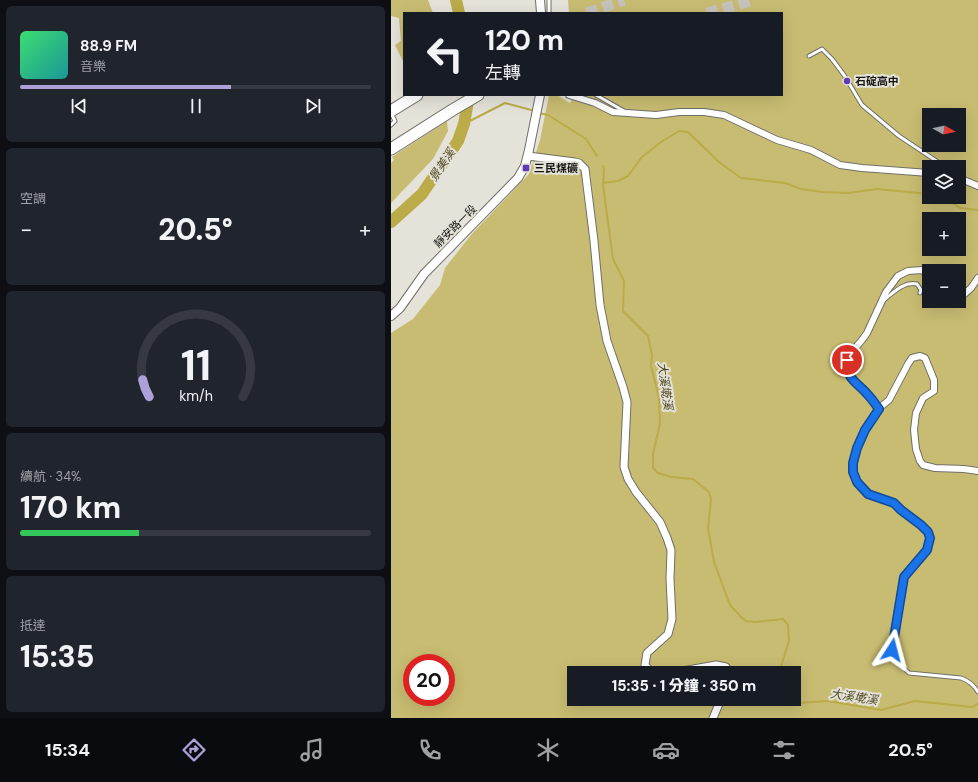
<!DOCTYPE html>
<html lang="zh-TW">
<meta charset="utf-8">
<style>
:root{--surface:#171b24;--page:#20242c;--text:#f1f3f6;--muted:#9ea1a6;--line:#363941;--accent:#aea1d9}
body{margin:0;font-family:"DM Sans","Noto Sans TC",sans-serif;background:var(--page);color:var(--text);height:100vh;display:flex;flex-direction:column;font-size:15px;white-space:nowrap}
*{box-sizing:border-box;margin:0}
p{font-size:13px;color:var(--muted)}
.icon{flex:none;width:22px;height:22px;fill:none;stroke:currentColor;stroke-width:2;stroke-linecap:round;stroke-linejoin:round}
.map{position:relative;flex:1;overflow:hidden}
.side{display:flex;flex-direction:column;gap:6px;padding:6px;background:#0d0f14;width:391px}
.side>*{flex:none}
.hud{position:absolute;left:12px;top:12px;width:380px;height:84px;border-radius:0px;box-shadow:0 4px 16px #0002;background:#171b24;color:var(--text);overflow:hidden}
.needle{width:26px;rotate:98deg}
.fabs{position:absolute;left:531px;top:108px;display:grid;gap:8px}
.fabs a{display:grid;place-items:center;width:44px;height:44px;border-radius:0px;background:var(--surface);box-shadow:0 4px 16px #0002;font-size:20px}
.speed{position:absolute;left:12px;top:654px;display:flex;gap:8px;font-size:20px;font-weight:700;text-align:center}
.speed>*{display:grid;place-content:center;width:52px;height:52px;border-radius:50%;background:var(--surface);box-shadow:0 4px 16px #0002;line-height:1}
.speed .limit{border:6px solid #d22;background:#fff;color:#111}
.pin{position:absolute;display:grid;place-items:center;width:34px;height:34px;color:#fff;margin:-17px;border:2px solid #fff;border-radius:50%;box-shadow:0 1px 4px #0007}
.me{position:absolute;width:44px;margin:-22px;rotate:9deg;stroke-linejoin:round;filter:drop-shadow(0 0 3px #0008)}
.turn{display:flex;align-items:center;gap:14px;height:84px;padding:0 16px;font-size:18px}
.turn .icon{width:52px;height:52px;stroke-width:2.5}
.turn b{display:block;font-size:28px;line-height:34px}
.big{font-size:30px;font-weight:800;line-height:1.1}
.side .card{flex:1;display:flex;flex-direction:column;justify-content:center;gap:6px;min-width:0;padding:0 14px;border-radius:6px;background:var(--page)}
.side .dial{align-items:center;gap:0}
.dial svg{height:104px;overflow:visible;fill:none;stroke:var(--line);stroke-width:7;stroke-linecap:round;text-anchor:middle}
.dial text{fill:var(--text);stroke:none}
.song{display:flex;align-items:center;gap:12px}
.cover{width:48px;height:48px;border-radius:6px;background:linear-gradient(135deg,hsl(140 70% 55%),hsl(180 70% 35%))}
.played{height:4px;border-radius:2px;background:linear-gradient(90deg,var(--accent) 60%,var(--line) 60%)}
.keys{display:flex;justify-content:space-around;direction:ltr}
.heat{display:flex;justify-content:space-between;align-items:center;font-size:22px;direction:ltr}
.charge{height:6px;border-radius:3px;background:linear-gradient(90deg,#34c759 34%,var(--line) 0)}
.trip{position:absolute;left:176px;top:666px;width:234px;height:40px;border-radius:0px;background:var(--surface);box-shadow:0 4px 16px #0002;font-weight:800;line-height:40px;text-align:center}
.dock{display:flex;height:64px;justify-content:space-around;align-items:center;background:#090b0e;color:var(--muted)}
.dock .icon{width:28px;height:28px}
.dock .current{color:var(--accent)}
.dock b{font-size:18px;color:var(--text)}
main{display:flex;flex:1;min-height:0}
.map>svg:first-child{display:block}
.green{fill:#c8bc72;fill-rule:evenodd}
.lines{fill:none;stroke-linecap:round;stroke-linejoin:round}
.stream{stroke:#bbab49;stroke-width:2}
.river{stroke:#bbab49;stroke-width:12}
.motorway-tunnel{stroke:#c5c3bb;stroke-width:11;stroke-dasharray:11 5.5;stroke-linecap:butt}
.service-casing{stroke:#706f67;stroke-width:5}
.minor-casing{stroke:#706f67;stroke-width:8}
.tertiary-casing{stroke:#706f67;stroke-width:9}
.secondary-casing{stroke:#706f67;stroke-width:10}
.motorway-casing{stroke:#706f67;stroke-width:13}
.service{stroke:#fff;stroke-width:3}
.minor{stroke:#fff;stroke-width:6}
.tertiary{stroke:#fff;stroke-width:7}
.secondary{stroke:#fff;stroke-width:8}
.motorway{stroke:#fff;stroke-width:11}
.route-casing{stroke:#114b97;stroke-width:10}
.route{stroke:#1a73e8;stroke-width:7}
.poi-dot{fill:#5c3db5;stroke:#e4e2d9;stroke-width:1.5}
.labels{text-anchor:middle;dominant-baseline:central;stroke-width:4;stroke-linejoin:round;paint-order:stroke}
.poi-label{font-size:11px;font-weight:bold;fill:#161512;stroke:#e4e2d9;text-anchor:start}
.street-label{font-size:11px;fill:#161512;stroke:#e4e2d9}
.water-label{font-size:12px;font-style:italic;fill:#4e471e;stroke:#e4e2d9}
</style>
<main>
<section class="side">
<div class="card">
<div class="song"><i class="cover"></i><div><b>88.9 FM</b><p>音樂</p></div></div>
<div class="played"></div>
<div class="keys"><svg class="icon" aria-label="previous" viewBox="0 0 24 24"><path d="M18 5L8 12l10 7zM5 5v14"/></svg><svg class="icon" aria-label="pause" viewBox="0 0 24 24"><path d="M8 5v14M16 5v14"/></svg><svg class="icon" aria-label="next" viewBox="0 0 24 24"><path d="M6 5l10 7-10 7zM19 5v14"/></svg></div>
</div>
<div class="card"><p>空調</p>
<div class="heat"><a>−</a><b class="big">20.5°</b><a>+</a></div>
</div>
<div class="card dial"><svg viewBox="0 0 100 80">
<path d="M14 69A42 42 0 1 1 86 69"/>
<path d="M14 69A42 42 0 0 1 9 56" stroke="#aea1d9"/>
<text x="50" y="56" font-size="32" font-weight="700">11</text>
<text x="50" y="72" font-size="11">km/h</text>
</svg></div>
<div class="card"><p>續航 · 34%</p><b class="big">170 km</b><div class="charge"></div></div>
<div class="card"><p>抵達</p><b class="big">15:35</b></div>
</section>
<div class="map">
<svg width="587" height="718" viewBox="0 0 587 718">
<rect width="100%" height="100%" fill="#e4e2d9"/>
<!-- green -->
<g class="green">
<polygon points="0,0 37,0 42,13 13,13 13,63 4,45 10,41 8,18 0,16"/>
<path d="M 177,0 L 587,0 L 587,718 L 0,718 L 0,333 L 22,319 L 49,285 L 54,268 L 80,235 L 138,174 L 149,140 L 158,95 L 166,95 L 179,103 L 183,95 L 391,95 L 391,13 L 178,13 ZM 538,115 L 568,115 L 568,145 L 538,145 ZM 538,167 L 568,167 L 568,197 L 538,197 ZM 538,219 L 568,219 L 568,249 L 538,249 ZM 538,271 L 568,271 L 568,301 L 538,301 ZM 21,663 L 55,663 L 55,697 L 21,697 ZM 183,673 L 403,673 L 403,699 L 183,699 Z"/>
<polygon points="56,121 57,131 42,159 0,203 0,163 3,160 1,157"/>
</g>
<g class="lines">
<!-- stream -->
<g class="stream">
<polyline points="148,113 157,115 195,139 206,156"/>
<polyline points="73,124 114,103 144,111"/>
<polyline points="212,166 213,169 212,185 222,259 233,281 232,311 257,336 261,355 260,366 268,398 269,424 262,454 262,468 267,473 280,477 302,479 318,492 320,499 317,528 323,562 339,605 351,618 355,621 364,622 392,619 397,625 398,641 388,673"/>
<polyline points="212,183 227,181 237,176 251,157 270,142 288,131 297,132 328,162 350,178 394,183 410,189 431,192 457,193 486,189 538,194"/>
<polyline points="554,197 569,208 587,210"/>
<polyline points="385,699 390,704 437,701 490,710 524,701 581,707 587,704"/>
</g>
<!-- river -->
<g class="river">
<polyline points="65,0 68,13"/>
<polyline points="0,222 31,194 67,141 73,124 78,95"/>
</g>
<!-- motorway-tunnel -->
<g class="motorway-tunnel">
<polyline points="196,13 233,0"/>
<polyline points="316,13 364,0"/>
</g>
<!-- service casing -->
<g class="service-casing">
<g id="service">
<polyline points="158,0 158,13"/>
<polyline points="418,56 431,49 441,59 453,75 471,105 508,136 550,164 553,167"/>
<polyline points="205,95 233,111"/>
<polyline points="0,113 4,121 0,125"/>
<path d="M 493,300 C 502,293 513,281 526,284 L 530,290 L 529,293"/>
<path d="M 487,409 L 474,430 L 466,448 L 462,463 L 462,472 L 466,482 L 477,494 L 503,503 L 510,510 L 519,518 L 530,525 L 537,532 L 539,538 L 537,550 L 513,577 L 501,650 L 507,663 L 518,673 L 570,678 C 578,681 583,685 587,692"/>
</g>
</g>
<!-- minor casing -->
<g class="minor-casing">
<g id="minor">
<polyline points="178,95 204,103 222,112 265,115 288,112 313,112 333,115 386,140 420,150 449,165 471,168 538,173"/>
<polyline points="568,178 587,186"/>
<polyline points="538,276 531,270 517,271 507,276 495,292 476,333 471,340 460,353 456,360 456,369 460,379 478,395 487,409 498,400 517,364 521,358 529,356 534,358 543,380 543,391 532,398 525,413 523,430 525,449 529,461 532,465 544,468 573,469 587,471"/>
<polyline points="568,299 580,288 587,278"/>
<polyline points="557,301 563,301"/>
</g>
</g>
<!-- tertiary casing -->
<g class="tertiary-casing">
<g id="tertiary">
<polyline points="137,156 184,162 188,163 194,169 203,241 209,305 216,341 232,387 236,402 233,467 237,479 245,492 269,522 276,538 280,550 279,579 281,619 277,634 256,653 254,665 259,671 272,673 286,672 325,665 335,667 336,673"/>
<polyline points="322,718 330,699"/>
</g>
</g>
<!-- secondary casing -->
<g class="secondary-casing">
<g id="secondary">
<polyline points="149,0 150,13"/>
<polyline points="0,316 9,308 33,274 127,178 134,166 138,150 149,95"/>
</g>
</g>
<!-- motorway casing -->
<g class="motorway-casing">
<g id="motorway">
<polyline points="0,111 26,95"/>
<polyline points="0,149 63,109 87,95"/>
</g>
</g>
<!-- service -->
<use href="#service" class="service"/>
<!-- minor -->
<use href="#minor" class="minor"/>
<!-- tertiary -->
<use href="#tertiary" class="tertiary"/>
<!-- secondary -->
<use href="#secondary" class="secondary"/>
<!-- motorway -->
<use href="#motorway" class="motorway"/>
</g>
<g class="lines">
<!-- route casing -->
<g class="route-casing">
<path id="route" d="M 456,360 C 456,382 466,381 478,396 C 482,400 484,404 488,409 L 474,430 L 466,448 L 462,463 L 462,472 L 466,482 L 477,494 L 503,503 L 510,510 L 530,525 L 537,532 L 539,538 L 536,550 L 513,577 L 501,650"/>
</g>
<!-- route -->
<use href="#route" class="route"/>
</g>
<!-- markers -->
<g class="poi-dot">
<circle cx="456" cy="81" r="4"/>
<rect x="131" y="164" width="8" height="8" rx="2"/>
</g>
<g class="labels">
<!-- poi labels -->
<g class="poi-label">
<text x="464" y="81">石碇高中</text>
<text x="143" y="168">三民煤礦</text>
</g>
<!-- street labels -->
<g class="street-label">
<text transform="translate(64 226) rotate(-45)">靜安路一段</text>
</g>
<!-- water labels -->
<g class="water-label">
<text transform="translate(51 165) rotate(-56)">景美溪</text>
<text transform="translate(274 386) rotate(82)">大溪墘溪</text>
<text transform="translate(463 697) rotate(8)">大溪墘溪</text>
</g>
</g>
</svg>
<div class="fabs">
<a><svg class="needle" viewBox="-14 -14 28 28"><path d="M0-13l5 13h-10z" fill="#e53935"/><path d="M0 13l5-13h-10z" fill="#9ea1a6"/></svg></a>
<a><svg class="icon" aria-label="layers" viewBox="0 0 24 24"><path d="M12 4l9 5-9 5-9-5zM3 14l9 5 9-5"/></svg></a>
<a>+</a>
<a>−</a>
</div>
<div class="speed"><div class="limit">20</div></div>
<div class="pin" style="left:456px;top:360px;background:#d93025"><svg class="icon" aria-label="arrive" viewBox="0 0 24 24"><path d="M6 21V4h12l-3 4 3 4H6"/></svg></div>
<svg class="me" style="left:501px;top:650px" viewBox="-20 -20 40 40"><path d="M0-17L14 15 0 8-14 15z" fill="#1a73e8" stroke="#fff" stroke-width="4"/></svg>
<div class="trip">15:35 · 1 分鐘 · 350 m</div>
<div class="hud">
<div class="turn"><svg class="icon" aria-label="left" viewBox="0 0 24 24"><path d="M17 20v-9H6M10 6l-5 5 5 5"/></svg><div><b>120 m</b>左轉</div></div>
</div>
</div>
</main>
<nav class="dock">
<b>15:34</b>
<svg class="icon current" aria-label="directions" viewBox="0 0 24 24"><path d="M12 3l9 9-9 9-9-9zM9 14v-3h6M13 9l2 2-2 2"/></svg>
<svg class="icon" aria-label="music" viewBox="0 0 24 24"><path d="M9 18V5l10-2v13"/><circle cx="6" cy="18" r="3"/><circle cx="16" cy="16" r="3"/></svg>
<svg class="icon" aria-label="phone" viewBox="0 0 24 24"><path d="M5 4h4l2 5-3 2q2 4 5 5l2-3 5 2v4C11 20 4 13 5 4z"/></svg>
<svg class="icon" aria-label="climate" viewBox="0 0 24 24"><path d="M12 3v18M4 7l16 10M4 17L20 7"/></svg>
<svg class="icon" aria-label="car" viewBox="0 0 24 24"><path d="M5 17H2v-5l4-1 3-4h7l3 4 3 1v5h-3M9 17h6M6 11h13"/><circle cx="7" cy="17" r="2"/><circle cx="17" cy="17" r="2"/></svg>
<svg class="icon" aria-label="filters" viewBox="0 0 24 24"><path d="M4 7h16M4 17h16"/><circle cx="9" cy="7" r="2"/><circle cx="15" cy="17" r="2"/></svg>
<b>20.5°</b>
</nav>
